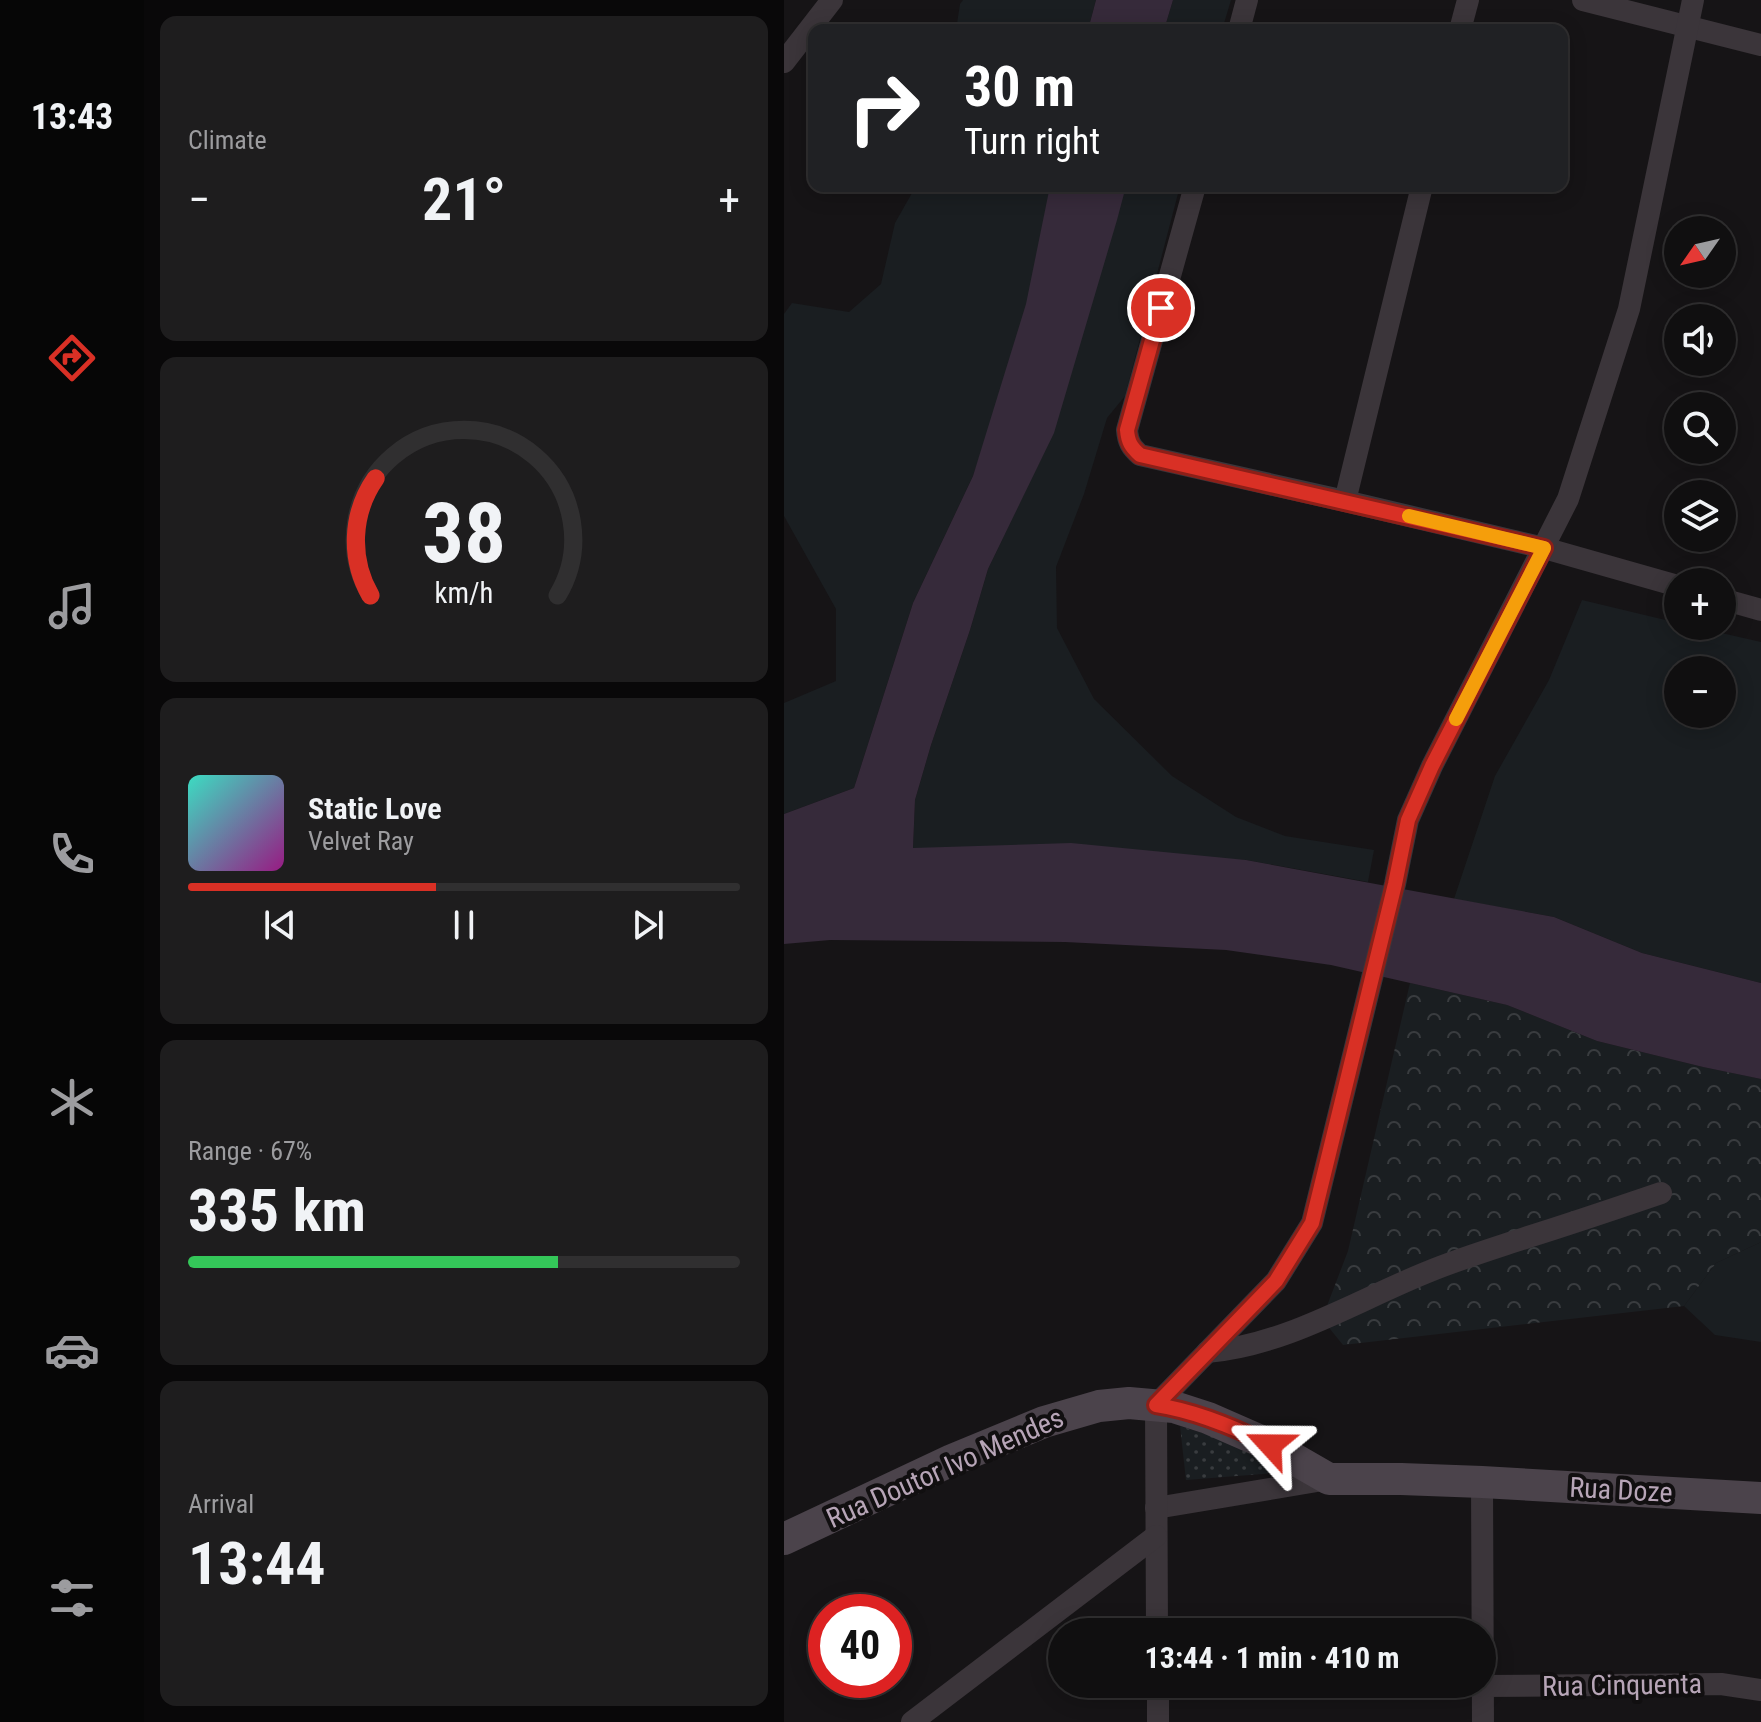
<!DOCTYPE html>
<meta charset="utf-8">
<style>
:root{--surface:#100f10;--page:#1e1d1e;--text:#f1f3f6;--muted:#9c9c9f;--line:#302f30;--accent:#d93025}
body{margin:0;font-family:"Roboto Condensed",sans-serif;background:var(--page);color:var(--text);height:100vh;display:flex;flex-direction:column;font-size:30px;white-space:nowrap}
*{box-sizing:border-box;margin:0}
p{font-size:26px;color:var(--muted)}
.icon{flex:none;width:44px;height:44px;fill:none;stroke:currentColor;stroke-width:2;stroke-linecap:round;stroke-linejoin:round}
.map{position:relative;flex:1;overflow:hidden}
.sheet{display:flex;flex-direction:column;gap:16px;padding:16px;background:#090809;width:640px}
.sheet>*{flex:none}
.banner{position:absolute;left:24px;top:24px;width:760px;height:168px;border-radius:16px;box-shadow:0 4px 20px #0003,0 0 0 2px var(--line);background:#202124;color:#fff;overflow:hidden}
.needle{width:52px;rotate:236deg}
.controls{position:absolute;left:880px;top:216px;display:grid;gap:16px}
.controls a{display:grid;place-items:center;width:72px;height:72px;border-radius:50%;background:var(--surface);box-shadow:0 4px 20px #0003,0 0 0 2px var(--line);font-size:40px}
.speed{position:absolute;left:24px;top:1594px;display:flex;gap:16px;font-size:40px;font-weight:700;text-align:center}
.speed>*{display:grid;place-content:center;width:104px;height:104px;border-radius:50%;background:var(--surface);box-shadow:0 4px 20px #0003,0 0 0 2px var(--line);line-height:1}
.speed .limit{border:12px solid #d22;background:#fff;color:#111}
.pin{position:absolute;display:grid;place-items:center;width:68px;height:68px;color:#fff;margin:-34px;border:4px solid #fff;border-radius:50%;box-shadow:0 2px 8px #0007}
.me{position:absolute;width:88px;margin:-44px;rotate:294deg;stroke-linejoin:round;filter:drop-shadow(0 0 6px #0008)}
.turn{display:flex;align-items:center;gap:28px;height:168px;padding:0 24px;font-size:36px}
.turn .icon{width:104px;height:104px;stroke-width:2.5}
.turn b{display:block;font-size:56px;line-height:68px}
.big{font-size:60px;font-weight:700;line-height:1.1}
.sheet .tile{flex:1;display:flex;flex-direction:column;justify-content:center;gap:12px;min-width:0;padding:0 28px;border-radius:16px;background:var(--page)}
.sheet .dial{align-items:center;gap:0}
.dial svg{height:208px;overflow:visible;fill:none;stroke:var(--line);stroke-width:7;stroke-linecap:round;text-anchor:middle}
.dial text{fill:var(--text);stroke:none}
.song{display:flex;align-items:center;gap:24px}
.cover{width:96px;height:96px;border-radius:12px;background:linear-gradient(135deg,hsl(170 70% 55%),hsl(310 70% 35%))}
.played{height:8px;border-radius:4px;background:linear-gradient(90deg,var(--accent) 45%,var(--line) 45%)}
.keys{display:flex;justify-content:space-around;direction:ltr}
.heat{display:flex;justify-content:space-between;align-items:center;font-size:44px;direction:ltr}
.charge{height:12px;border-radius:6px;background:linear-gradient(90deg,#34c759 67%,var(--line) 0)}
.trip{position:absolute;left:264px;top:1618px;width:448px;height:80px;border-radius:40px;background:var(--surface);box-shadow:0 4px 20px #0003,0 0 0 2px var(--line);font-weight:700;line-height:80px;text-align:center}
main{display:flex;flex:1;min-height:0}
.tabs{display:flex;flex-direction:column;width:144px;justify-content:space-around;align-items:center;background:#060606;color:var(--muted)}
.tabs .icon{width:56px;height:56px}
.tabs .current{color:var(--accent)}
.tabs b{font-size:36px;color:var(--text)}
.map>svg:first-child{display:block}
.grass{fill:#1a1e21;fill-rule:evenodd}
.forest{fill:url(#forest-crowns)}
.garden{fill:url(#garden-dots)}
.water{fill:#362a3a}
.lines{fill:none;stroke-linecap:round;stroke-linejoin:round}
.street{stroke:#3b353a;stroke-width:22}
.secondary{stroke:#4b434b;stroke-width:32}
.route-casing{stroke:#8d1f18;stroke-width:20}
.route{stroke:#d93025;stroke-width:14}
.slow{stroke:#f59e0b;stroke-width:14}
.labels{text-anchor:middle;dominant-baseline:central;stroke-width:8;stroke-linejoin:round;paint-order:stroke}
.street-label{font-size:28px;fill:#b7a5b7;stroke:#110f10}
</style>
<main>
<nav class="tabs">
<b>13:43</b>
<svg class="icon current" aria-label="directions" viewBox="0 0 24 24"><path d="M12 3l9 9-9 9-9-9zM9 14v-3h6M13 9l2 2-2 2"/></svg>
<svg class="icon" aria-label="music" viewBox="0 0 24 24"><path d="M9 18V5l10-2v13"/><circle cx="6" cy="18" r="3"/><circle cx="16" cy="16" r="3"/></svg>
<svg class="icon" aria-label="phone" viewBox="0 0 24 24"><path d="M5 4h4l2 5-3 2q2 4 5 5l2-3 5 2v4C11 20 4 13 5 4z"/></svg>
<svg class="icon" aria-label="climate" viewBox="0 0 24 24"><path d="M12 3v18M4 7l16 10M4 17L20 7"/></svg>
<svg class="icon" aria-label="car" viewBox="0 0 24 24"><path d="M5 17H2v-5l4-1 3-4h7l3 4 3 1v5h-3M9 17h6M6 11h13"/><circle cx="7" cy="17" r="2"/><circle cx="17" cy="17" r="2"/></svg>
<svg class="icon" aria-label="filters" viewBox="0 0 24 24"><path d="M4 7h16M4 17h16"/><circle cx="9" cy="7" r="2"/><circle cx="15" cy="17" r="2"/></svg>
</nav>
<section class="sheet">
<div class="tile"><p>Climate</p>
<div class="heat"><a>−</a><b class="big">21°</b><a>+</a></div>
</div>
<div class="tile dial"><svg viewBox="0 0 100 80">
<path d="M14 69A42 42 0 1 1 86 69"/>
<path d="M14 69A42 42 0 0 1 16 24" stroke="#d93025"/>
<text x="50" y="56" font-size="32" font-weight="700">38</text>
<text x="50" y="72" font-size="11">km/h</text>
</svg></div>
<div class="tile">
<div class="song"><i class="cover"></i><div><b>Static Love</b><p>Velvet Ray</p></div></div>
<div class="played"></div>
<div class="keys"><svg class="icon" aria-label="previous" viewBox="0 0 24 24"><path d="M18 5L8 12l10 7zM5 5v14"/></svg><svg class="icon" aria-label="pause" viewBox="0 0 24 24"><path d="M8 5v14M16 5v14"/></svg><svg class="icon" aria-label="next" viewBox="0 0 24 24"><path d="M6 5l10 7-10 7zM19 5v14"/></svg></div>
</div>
<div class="tile"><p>Range · 67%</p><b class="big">335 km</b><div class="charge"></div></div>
<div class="tile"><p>Arrival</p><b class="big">13:44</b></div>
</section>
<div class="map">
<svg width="977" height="1722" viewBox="0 0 977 1722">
<defs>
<pattern id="forest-crowns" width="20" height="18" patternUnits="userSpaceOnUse" patternTransform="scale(2)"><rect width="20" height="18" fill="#1a1e21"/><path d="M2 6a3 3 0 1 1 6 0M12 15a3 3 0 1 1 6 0" fill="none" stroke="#393c3f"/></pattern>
<pattern id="garden-dots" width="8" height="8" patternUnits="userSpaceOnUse" patternTransform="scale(2)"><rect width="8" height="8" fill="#1a1e21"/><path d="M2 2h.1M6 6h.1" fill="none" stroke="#393c3f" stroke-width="1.8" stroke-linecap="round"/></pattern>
</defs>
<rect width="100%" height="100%" fill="#161416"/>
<!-- grass -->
<g class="grass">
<polygon points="179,0 312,0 304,30 172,30 176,4"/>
<polygon points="389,0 447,0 438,30 380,30"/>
<polygon points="132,186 267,186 248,301 189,476 129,603 70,788 0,814 0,703 52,681 52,609 0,516 0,314 8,303 65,312 97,284 111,223"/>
<polygon points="337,186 396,186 341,396 323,418 300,494 272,567 273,628 310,699 388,776 452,817 501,836 590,850 584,882 462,860 129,848 131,800 147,745 186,630 204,569 266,440"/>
<path d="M 798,600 L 894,623 L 894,626 L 907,626 L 977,642 L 977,983 L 858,953 L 770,917 L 670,899 L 711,776 L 765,680 ZM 894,670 L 938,670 L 938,714 L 894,714 Z"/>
<polygon points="977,1242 977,1342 931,1335 900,1306 932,1263"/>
</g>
<!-- forest -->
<polygon class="forest" points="626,983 723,1005 813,1041 919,1067 977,1079 977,1242 932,1263 900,1306 559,1345 538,1319 564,1251"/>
<!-- garden -->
<polygon class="garden" points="396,1426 447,1442 505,1472 402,1480"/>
<!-- water -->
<g class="water">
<polygon points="312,0 389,0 380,30 304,30"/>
<polygon points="266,186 342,186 333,220 270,433 204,569 186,630 147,745 131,800 129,848 287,843 462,860 770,917 858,953 977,983 977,1079 919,1067 813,1041 723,1005 547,965 442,950 281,942 46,940 0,944 0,814 70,788 129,603 189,476 242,304"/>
</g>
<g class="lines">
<!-- street -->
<g class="street">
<polyline points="799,0 977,45"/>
<polyline points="455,30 463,0"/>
<polyline points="676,30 684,0"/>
<polyline points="0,62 48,0"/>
<path d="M 411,186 L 343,430 C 344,442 347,447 356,455 L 561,501 L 760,548 L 894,586"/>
<polyline points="561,501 638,186"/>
<polyline points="938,599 977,610"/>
<path d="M 423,1352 C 503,1345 573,1300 646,1271 C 678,1258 711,1248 744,1237 C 789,1223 833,1208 877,1193"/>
<polyline points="698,1482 699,1722"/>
<polyline points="372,1508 545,1479"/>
<polyline points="373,1632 372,1405 492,1281 528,1223 611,884 624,820 648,766 784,499 845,309 909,0"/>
<polyline points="374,1684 374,1722"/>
<polyline points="698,1686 937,1684 977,1690"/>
<polyline points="128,1722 372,1536"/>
</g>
<!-- secondary -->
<polyline class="secondary" points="0,1539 168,1460 260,1422 315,1406 345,1403 390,1407 424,1418 486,1445 545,1479 617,1479 698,1482 977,1498"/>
</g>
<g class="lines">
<!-- route casing -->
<g class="route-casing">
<path id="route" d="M 377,308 L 343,430 C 344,442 347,447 356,455 L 760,548 L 648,766 L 624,820 L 611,884 L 528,1223 L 492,1281 L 372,1405 C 412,1411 450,1427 486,1445"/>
</g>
<!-- route -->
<use href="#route" class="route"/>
<!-- slow -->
<polyline class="slow" points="625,516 760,548 672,719"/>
</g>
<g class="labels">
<!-- street labels -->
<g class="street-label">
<text transform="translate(161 1468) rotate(-24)">Rua Doutor Ivo Mendes</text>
<text transform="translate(837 1490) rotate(3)">Rua Doze</text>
<text transform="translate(838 1685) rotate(-1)">Rua Cinquenta</text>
</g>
</g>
</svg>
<div class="controls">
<a><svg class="needle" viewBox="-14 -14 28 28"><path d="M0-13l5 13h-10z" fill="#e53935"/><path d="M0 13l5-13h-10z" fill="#9c9c9f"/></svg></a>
<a><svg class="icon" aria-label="sound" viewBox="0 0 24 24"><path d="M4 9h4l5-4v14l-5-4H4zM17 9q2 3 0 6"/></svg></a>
<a><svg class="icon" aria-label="search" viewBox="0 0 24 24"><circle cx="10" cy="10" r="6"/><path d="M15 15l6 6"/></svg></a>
<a><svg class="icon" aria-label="layers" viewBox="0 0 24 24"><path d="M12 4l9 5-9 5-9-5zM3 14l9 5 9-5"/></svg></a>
<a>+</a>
<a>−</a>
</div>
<div class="speed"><div class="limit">40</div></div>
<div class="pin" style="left:377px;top:308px;background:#d93025"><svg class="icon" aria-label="arrive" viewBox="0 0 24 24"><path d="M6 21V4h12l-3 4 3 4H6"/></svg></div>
<svg class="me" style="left:486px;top:1445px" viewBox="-20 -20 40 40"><path d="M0-17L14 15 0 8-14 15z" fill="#d93025" stroke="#fff" stroke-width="4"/></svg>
<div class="trip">13:44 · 1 min · 410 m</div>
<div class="banner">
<div class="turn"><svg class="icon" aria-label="right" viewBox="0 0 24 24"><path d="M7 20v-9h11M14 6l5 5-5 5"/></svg><div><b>30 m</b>Turn right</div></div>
</div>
</div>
</main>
